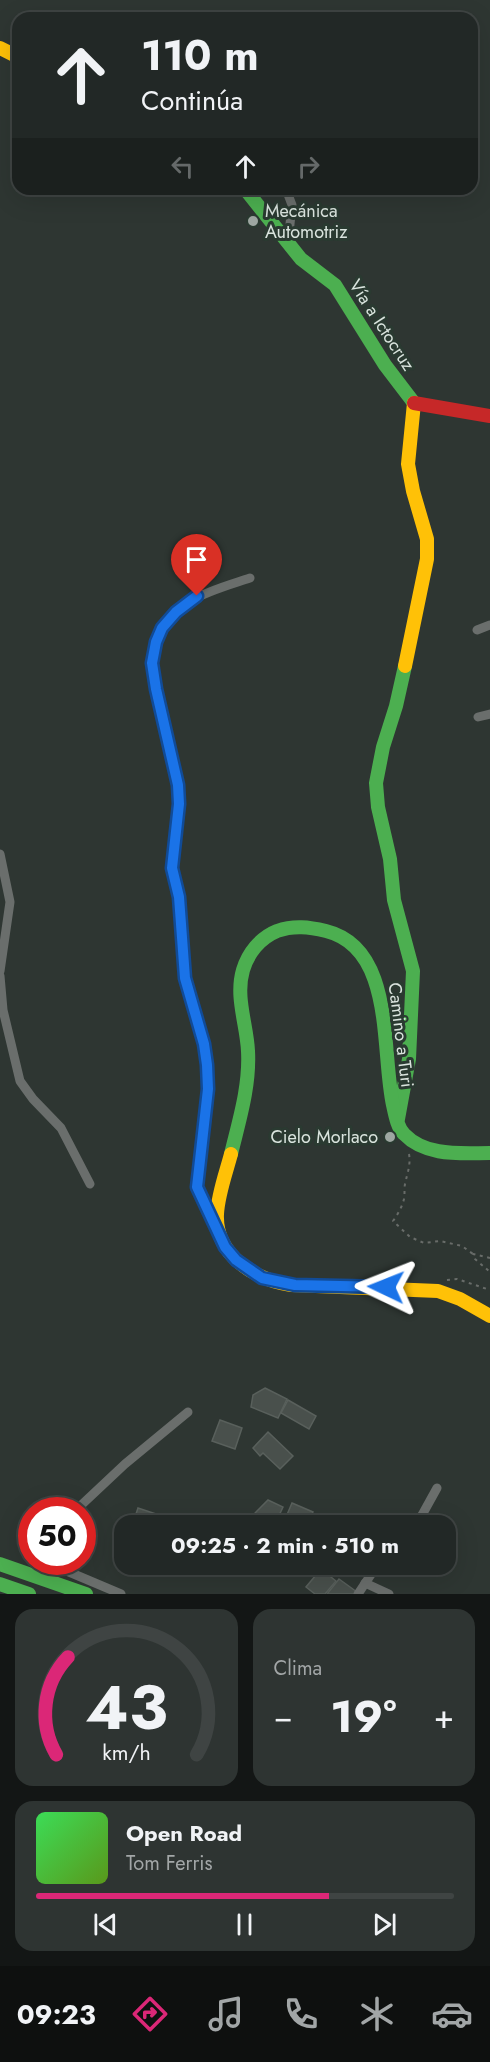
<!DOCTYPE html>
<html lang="es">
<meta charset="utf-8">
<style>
:root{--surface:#222826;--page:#2e3432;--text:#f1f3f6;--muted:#a2a6a7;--line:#3f4443;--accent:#db2777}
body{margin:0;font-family:Jost,sans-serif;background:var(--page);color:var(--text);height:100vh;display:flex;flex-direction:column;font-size:22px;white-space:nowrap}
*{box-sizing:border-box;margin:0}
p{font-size:20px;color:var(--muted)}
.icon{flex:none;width:33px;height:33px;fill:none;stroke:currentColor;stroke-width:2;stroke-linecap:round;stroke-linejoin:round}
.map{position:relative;height:1594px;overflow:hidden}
.drawer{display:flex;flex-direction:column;gap:15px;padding:15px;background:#131615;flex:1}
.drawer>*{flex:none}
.top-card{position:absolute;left:12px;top:12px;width:466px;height:183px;border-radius:18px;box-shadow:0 6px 24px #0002,0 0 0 2px var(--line);background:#222826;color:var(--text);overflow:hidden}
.speed{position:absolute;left:18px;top:1497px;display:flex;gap:12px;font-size:30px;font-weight:700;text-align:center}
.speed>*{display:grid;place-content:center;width:78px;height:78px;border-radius:50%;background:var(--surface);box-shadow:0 6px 24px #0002,0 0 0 2px var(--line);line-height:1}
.speed .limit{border:9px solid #d22;background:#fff;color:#111}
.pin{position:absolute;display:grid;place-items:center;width:51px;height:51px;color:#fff;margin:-62px -26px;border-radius:50% 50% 50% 0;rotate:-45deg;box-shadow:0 0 6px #0007}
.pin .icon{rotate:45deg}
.me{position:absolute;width:66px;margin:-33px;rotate:272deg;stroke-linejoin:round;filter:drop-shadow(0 0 4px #0008)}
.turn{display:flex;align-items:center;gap:21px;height:126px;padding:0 30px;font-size:27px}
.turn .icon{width:78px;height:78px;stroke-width:2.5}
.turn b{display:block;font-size:42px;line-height:51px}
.lanes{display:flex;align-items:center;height:57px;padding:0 30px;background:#0003;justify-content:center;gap:30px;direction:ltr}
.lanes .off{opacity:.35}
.big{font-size:45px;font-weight:700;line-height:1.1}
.drawer .tile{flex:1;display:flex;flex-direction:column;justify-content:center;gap:9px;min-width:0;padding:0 21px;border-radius:18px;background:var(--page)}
.drawer .dial{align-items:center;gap:0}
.dial svg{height:156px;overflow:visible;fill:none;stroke:var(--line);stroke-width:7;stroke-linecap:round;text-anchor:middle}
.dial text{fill:var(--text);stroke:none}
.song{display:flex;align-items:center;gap:18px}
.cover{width:72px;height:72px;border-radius:9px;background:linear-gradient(135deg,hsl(130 70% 55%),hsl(90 70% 35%))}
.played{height:6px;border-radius:3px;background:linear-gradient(90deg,var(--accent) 70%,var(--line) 70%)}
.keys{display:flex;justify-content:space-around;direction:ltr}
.heat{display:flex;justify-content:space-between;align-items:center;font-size:33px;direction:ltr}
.drawer .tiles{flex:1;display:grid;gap:15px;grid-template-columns:1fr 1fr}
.tile:last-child{grid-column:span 2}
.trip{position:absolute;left:114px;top:1515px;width:342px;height:60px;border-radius:18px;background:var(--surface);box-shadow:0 6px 24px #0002,0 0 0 2px var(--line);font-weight:700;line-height:60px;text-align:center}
.tabs{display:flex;height:96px;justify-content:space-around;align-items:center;background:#0e100f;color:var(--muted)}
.tabs .icon{width:42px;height:42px}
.tabs .selected{color:var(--accent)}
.tabs b{font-size:27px;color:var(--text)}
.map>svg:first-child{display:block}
.building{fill:#49504c;stroke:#59605c;stroke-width:1.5}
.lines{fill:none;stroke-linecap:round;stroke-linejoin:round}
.path{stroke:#686c69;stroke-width:2;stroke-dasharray:3 4.5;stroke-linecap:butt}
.street{stroke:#6a6e6c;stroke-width:9}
.fast{stroke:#4caf50;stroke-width:14}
.slow{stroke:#ffc107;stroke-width:14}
.jam{stroke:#c62828;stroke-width:14}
.route-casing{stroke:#114b97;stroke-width:15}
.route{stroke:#1a73e8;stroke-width:10}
.poi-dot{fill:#9ea7a2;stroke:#2a3a31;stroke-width:2}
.labels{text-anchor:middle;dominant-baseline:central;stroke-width:6;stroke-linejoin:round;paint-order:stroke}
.poi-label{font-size:18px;fill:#dae4de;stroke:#2a3a31;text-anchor:start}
.street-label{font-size:18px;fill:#dae4de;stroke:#2a3a31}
</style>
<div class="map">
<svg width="490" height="1594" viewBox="0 0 490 1594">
<rect width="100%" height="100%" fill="#2e3632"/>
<!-- building -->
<g class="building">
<polygon points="265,1388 287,1399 278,1418 251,1407 253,1395"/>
<polygon points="288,1400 316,1416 309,1429 281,1413"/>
<polygon points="220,1420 242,1428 235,1449 212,1441"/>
<polygon points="268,1432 293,1456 280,1469 263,1453 260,1456 253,1448"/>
<polygon points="268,1500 283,1507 274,1526 269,1526 252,1516"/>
<polygon points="292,1503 313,1512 307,1526 288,1526 283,1524"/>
<polygon points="138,1508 162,1516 162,1514 171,1517 169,1525 165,1523 164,1526 132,1526"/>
<polygon points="321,1569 336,1581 325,1594 315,1594 306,1587"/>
<polygon points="339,1579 357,1592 355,1594 327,1594"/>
</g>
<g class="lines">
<!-- path -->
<g class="path">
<path d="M 409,1154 C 411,1165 407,1174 405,1184 C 404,1189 405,1194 404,1199 C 402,1207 398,1214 393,1221 L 410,1237 L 424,1243 L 440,1241 L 462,1246 L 473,1254"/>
<polyline points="490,1258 473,1254 475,1259 490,1272"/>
<polyline points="447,1280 457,1279 490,1290"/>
</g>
<!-- street -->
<g class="street">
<polyline points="286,189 292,205 288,243"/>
<polyline points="477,630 490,625"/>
<polyline points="478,717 490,714"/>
<polyline points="0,854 10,902 0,971"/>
<polyline points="0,976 3,1010 20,1081 33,1099 61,1128 90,1184"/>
<path d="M 214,1226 L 197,1187 L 197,1176 C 204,1141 209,1103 207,1067 C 205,1036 191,1009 185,979 C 180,952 183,924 179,897 C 177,887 173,877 172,866 C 170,839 182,812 178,785 C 172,744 144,681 156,642 C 169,600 214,590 250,578"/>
<polyline points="76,1510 125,1464 188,1412"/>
<polyline points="416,1526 437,1488"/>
<polyline points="50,1562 69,1572 121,1594"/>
<polyline points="365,1583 389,1594"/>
<polyline points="358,1594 378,1564"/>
</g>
<!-- fast -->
<g class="fast">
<polyline points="245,189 301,259 335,285 385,365 414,403"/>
<polyline points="398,1119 409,1059 413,971 394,900 390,859 378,807 376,783 383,747 396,706 405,666"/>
<path d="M 231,1154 C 239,1121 250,1086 248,1051 C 247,1025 235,997 243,970 C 248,953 260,938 277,931 C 294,925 309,927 326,931 C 395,948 381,1050 393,1105 C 395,1114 397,1127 404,1134 C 426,1157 461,1153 490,1153"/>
<polyline points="0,1564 86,1594"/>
<polyline points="0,1584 29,1594"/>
</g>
<!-- slow -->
<g class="slow">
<polyline points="0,48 18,57"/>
<polyline points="405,666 427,559 427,539 413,491 408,464 414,403"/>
<path d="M 231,1154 C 226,1173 218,1194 217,1214 C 215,1255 255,1280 291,1285 L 438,1291 L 460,1299 L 490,1316"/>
</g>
<!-- jam -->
<polyline class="jam" points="414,403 490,416"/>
</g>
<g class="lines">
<!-- route casing -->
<g class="route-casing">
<polyline id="route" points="197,596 176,612 162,628 156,642 152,663 156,689 178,785 179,804 172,868 179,897 185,978 204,1044 207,1065 208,1089 197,1187 225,1247 236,1260 262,1278 295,1285 386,1287"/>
</g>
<!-- route -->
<use href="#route" class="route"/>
</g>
<!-- markers -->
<g class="poi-dot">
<circle cx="253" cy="221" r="6"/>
<circle cx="390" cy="1137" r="6"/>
</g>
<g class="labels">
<!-- poi labels -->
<g class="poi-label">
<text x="265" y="211">Mecánica<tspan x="265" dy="21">Automotriz</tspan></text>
<text x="378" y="1137" text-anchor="end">Cielo Morlaco</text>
</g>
<!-- street labels -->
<g class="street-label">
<text transform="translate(382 325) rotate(57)">Vía a Ictocruz</text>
<text transform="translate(401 1035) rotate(83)">Camino a Turi</text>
</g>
</g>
</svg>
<div class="speed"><div class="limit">50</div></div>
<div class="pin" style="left:197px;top:596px;background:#d93025"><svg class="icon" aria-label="arrive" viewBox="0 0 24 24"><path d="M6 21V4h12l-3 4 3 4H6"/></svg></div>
<svg class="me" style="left:386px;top:1287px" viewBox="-20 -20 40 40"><path d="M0-17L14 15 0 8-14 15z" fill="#1a73e8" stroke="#fff" stroke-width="4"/></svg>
<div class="trip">09:25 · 2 min · 510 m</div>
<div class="top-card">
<div class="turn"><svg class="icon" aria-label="ahead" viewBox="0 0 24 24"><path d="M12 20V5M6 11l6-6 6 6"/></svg><div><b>110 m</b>Continúa</div></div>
<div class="lanes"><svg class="icon off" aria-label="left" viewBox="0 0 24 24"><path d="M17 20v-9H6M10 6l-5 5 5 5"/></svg><svg class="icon" aria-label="ahead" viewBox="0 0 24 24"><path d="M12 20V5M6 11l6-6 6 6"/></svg><svg class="icon off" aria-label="right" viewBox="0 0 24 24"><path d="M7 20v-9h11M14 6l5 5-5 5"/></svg></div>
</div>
</div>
<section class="drawer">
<div class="tiles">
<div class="tile dial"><svg viewBox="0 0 100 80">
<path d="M14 69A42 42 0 1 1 86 69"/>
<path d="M14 69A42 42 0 0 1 20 19" stroke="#db2777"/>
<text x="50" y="56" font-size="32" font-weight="700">43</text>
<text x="50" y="72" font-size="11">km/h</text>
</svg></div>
<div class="tile"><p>Clima</p>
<div class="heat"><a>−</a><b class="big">19°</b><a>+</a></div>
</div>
<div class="tile">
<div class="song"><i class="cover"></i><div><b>Open Road</b><p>Tom Ferris</p></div></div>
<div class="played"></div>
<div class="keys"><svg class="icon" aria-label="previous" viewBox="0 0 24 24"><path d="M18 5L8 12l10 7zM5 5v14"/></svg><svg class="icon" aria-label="pause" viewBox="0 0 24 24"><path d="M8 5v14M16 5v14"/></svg><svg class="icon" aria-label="next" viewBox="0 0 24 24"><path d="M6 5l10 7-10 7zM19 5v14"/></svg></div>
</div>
</div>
</section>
<nav class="tabs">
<b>09:23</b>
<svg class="icon selected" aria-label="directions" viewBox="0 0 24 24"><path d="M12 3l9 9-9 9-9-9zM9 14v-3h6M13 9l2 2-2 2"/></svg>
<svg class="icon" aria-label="music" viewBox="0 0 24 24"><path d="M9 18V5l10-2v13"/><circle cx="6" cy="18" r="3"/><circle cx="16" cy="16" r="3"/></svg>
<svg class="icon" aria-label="phone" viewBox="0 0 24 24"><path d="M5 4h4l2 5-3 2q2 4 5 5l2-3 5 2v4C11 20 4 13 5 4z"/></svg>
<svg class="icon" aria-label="climate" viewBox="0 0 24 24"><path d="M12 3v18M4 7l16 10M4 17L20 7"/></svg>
<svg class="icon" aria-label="car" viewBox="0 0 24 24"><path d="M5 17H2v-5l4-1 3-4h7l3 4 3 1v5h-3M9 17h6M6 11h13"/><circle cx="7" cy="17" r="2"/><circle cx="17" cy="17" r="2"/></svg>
</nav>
